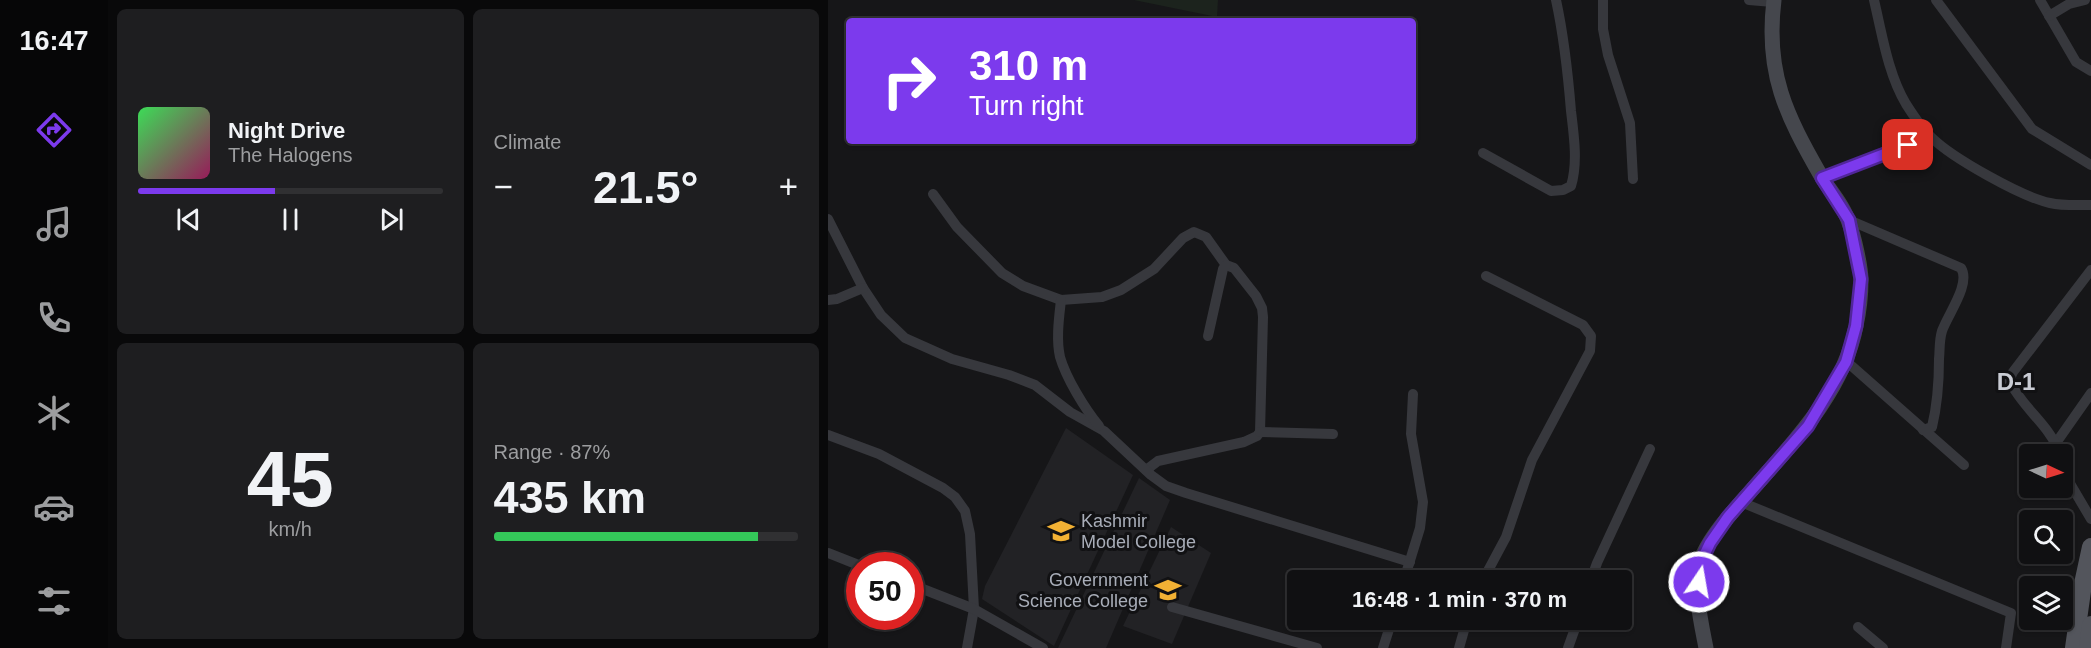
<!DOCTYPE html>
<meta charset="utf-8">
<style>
:root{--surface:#101012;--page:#1e1e20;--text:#f1f3f6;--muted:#9c9d9f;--line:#303032;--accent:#7c3aed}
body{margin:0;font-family:Helvetica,sans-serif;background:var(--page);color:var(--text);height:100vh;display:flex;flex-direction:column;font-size:22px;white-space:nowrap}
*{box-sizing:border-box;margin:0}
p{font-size:20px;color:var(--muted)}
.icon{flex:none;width:33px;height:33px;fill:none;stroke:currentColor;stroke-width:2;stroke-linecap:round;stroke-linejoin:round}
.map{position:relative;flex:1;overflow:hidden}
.drawer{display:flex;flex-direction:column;gap:9px;padding:9px;background:#09090a;width:720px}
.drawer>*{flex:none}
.banner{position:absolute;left:18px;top:18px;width:570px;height:126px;border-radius:6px;box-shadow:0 2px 4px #0004,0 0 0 2px var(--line);background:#7c3aed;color:#fff;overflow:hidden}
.needle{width:39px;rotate:94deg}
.buttons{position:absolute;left:1191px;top:444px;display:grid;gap:12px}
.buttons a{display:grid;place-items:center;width:54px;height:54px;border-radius:6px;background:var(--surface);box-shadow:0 2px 4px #0004,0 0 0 2px var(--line);font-size:30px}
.speed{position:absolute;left:18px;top:552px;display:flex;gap:12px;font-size:30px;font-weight:700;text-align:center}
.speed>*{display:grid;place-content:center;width:78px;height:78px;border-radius:50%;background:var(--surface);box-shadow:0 2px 4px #0004,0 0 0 2px var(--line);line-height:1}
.speed .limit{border:9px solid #d22;background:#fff;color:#111}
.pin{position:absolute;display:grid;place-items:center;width:51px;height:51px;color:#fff;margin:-26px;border-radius:12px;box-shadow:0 3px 9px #0006}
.me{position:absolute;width:66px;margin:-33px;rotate:12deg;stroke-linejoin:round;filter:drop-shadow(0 0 4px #0008)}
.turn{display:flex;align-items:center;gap:21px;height:126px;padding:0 24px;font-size:27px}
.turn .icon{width:78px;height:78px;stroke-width:2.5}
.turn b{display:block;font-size:42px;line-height:51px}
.big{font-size:45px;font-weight:700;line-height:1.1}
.drawer .widget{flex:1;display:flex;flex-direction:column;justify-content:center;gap:9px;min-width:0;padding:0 21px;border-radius:9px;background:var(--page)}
.drawer .dial{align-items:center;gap:0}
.dial b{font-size:78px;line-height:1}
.song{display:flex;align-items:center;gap:18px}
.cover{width:72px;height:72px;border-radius:9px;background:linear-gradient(135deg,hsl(130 70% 55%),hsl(330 70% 35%))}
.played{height:6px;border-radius:3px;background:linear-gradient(90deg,var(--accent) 45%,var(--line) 45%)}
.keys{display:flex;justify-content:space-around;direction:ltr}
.heat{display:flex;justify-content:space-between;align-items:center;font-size:33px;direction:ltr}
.charge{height:9px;border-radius:4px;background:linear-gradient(90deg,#34c759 87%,var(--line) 0)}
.drawer .tiles{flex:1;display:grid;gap:9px;grid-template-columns:repeat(2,1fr)}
.trip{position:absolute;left:459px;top:570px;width:345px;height:60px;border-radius:6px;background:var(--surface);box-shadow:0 2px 4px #0004,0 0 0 2px var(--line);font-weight:700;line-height:60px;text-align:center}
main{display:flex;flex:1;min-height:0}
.tab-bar{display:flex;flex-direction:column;width:108px;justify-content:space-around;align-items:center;background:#060607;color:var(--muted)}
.tab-bar .icon{width:42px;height:42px}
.tab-bar .active{color:var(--accent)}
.tab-bar b{font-size:27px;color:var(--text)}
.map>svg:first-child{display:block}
.built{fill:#222225}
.green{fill:#1c231d}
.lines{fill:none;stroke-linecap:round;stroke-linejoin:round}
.street{stroke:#37383d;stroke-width:10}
.secondary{stroke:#45474d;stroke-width:15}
.primary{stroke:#53555c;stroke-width:18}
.route-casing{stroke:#51269a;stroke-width:15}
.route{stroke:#7c3aed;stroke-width:10}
.labels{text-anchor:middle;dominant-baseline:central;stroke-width:6;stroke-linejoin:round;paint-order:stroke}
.poi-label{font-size:18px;fill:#a8adb8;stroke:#111113;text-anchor:start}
.district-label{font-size:24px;font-weight:bold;fill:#c9ccd4;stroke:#111113}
</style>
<main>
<nav class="tab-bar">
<b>16:47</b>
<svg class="icon active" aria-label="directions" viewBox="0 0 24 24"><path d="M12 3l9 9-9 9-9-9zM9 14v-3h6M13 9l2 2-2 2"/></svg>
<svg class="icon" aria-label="music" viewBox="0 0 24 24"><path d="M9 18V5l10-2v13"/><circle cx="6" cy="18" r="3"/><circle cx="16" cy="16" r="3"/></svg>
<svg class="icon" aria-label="phone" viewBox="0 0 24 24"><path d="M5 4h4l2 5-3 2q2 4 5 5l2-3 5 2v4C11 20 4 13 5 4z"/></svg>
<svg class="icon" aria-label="climate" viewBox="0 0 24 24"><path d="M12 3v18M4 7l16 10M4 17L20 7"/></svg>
<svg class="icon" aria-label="car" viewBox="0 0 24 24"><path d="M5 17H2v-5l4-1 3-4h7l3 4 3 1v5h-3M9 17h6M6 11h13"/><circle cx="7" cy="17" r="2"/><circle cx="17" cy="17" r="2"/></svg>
<svg class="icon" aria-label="filters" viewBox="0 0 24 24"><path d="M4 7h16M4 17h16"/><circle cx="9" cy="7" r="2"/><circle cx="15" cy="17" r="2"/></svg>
</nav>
<section class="drawer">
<div class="tiles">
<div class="widget">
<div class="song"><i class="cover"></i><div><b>Night Drive</b><p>The Halogens</p></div></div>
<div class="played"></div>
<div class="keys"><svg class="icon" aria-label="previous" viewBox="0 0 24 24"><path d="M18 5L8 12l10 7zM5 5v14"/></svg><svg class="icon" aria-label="pause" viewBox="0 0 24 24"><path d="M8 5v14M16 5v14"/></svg><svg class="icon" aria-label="next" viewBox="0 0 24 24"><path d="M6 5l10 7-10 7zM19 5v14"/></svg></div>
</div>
<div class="widget"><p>Climate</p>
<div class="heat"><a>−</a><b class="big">21.5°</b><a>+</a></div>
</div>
<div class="widget dial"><b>45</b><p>km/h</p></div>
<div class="widget"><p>Range · 87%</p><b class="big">435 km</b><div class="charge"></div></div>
</div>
</section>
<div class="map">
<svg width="1263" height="648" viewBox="0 0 1263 648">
<rect width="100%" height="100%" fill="#161618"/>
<!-- built -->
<g class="built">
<polygon points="238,428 305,475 226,646 154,599 157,586"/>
<polygon points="311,478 342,500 278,648 230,648"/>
<polygon points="343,527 383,553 344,644 295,626"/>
</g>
<!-- green -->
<polygon class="green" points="306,0 390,0 389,17"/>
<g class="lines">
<!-- street -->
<g class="street">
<polyline points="775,0 775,29 780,55 802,123 805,179"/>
<polyline points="921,0 945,2"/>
<path d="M 1046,0 C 1054,34 1060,74 1078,104 C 1085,115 1094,129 1103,137 C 1124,158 1194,197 1222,203 C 1235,206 1250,205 1263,205"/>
<polyline points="1108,0 1204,129 1263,165"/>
<polyline points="1212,0 1248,62 1263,71"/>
<polyline points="1221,16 1241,4 1257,0"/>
<path d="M 655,153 L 723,191 L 735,190 L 743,186 C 750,163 746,136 743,111 C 740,74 736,37 728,0"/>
<polyline points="994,178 1101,136"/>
<polyline points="105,194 129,227 174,273 195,286 233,300 274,297 293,290 326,269 355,238 366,232 378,237 398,265 406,268 428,296 434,308 435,317 432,432 429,436 416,442 330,461 318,470"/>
<polyline points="0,219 35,288 53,315 77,338 124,359 181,375 207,385 242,412 276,431 323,475 338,486 358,493 582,562"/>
<path d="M 1021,220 L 1133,268 C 1143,284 1120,314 1114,331 C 1111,341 1112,349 1111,359 C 1111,381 1109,406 1104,427 L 1095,430"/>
<polyline points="0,300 9,299 35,288"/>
<path d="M 233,300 C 231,318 228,339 232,357 C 238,378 257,409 271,426"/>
<polyline points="380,336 395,269 398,265"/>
<polyline points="1018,361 1136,465"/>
<polyline points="432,432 505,434"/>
<polyline points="0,435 51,454 115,488 127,497 137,511 142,534 146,609 139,648"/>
<polyline points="1228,443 1263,393"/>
<path d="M 1232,454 C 1222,425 1194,408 1181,380 L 1185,372 L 1263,270"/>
<polyline points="1234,463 1240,480 1263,519"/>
<polyline points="913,502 1183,613 1178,648"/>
<polyline points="0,553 33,566"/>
<polyline points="576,580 592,528 595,502 583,434 585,394"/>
<polyline points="655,580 678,537 704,460 762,351 763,336 755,325 658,276"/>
<polyline points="763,580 769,563 822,449"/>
<polyline points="82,584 146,609 215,648"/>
<polyline points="344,607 489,648"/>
<polyline points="1030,627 1055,648"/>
<polyline points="555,648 564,620"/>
<polyline points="631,648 639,620"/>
<polyline points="740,648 750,620"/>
</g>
<!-- secondary -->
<path class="secondary" d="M 878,648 C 873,622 866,593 871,567 C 875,543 906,510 922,492 C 964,444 1016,391 1028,326 C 1031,312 1033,295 1033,280 C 1033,267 1026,236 1021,223 C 1016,206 1002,191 993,176 C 958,115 937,73 946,0"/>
<!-- primary -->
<g class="primary">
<polyline points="1246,648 1255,584 1263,547"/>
<polyline points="1260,648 1263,625"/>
</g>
</g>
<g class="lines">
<!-- route casing -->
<g class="route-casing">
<polyline id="route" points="871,582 871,566 882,543 900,517 980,426 1018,362 1028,326 1033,279 1021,220 994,178 1080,145"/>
</g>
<!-- route -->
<use href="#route" class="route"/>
</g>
<!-- icons -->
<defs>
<g id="university-bare" transform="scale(2.07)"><path d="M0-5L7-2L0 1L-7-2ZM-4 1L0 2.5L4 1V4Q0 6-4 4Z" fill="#f2b134" stroke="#111113" stroke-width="2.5" paint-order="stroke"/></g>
</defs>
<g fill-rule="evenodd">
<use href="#university-bare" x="233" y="531"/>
<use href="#university-bare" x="340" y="590"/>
</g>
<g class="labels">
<!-- poi labels -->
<g class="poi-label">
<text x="253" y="521">Kashmir<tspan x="253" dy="21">Model College</tspan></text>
<text x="320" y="580" text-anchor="end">Government<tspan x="320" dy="21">Science College</tspan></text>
</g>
<!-- district labels -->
<g class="district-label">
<text x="1188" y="381">D-1</text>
</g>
</g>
</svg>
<div class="buttons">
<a><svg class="needle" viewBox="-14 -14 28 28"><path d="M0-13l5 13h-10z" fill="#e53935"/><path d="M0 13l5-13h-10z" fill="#9c9d9f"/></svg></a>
<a><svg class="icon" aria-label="search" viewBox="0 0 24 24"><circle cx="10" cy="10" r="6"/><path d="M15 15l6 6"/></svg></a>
<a><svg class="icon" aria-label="layers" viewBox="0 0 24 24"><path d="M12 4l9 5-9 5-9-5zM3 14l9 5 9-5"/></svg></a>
</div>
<div class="speed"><div class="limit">50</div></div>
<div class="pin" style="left:1080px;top:145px;background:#d93025"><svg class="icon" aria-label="arrive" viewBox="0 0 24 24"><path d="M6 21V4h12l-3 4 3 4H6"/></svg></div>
<svg class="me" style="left:871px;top:582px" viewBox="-20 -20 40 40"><circle r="17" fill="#7c3aed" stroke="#fff" stroke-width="3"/><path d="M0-11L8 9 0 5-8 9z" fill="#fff"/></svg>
<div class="trip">16:48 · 1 min · 370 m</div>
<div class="banner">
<div class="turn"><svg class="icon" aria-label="right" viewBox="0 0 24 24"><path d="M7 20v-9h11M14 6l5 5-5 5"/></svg><div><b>310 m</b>Turn right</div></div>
</div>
</div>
</main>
